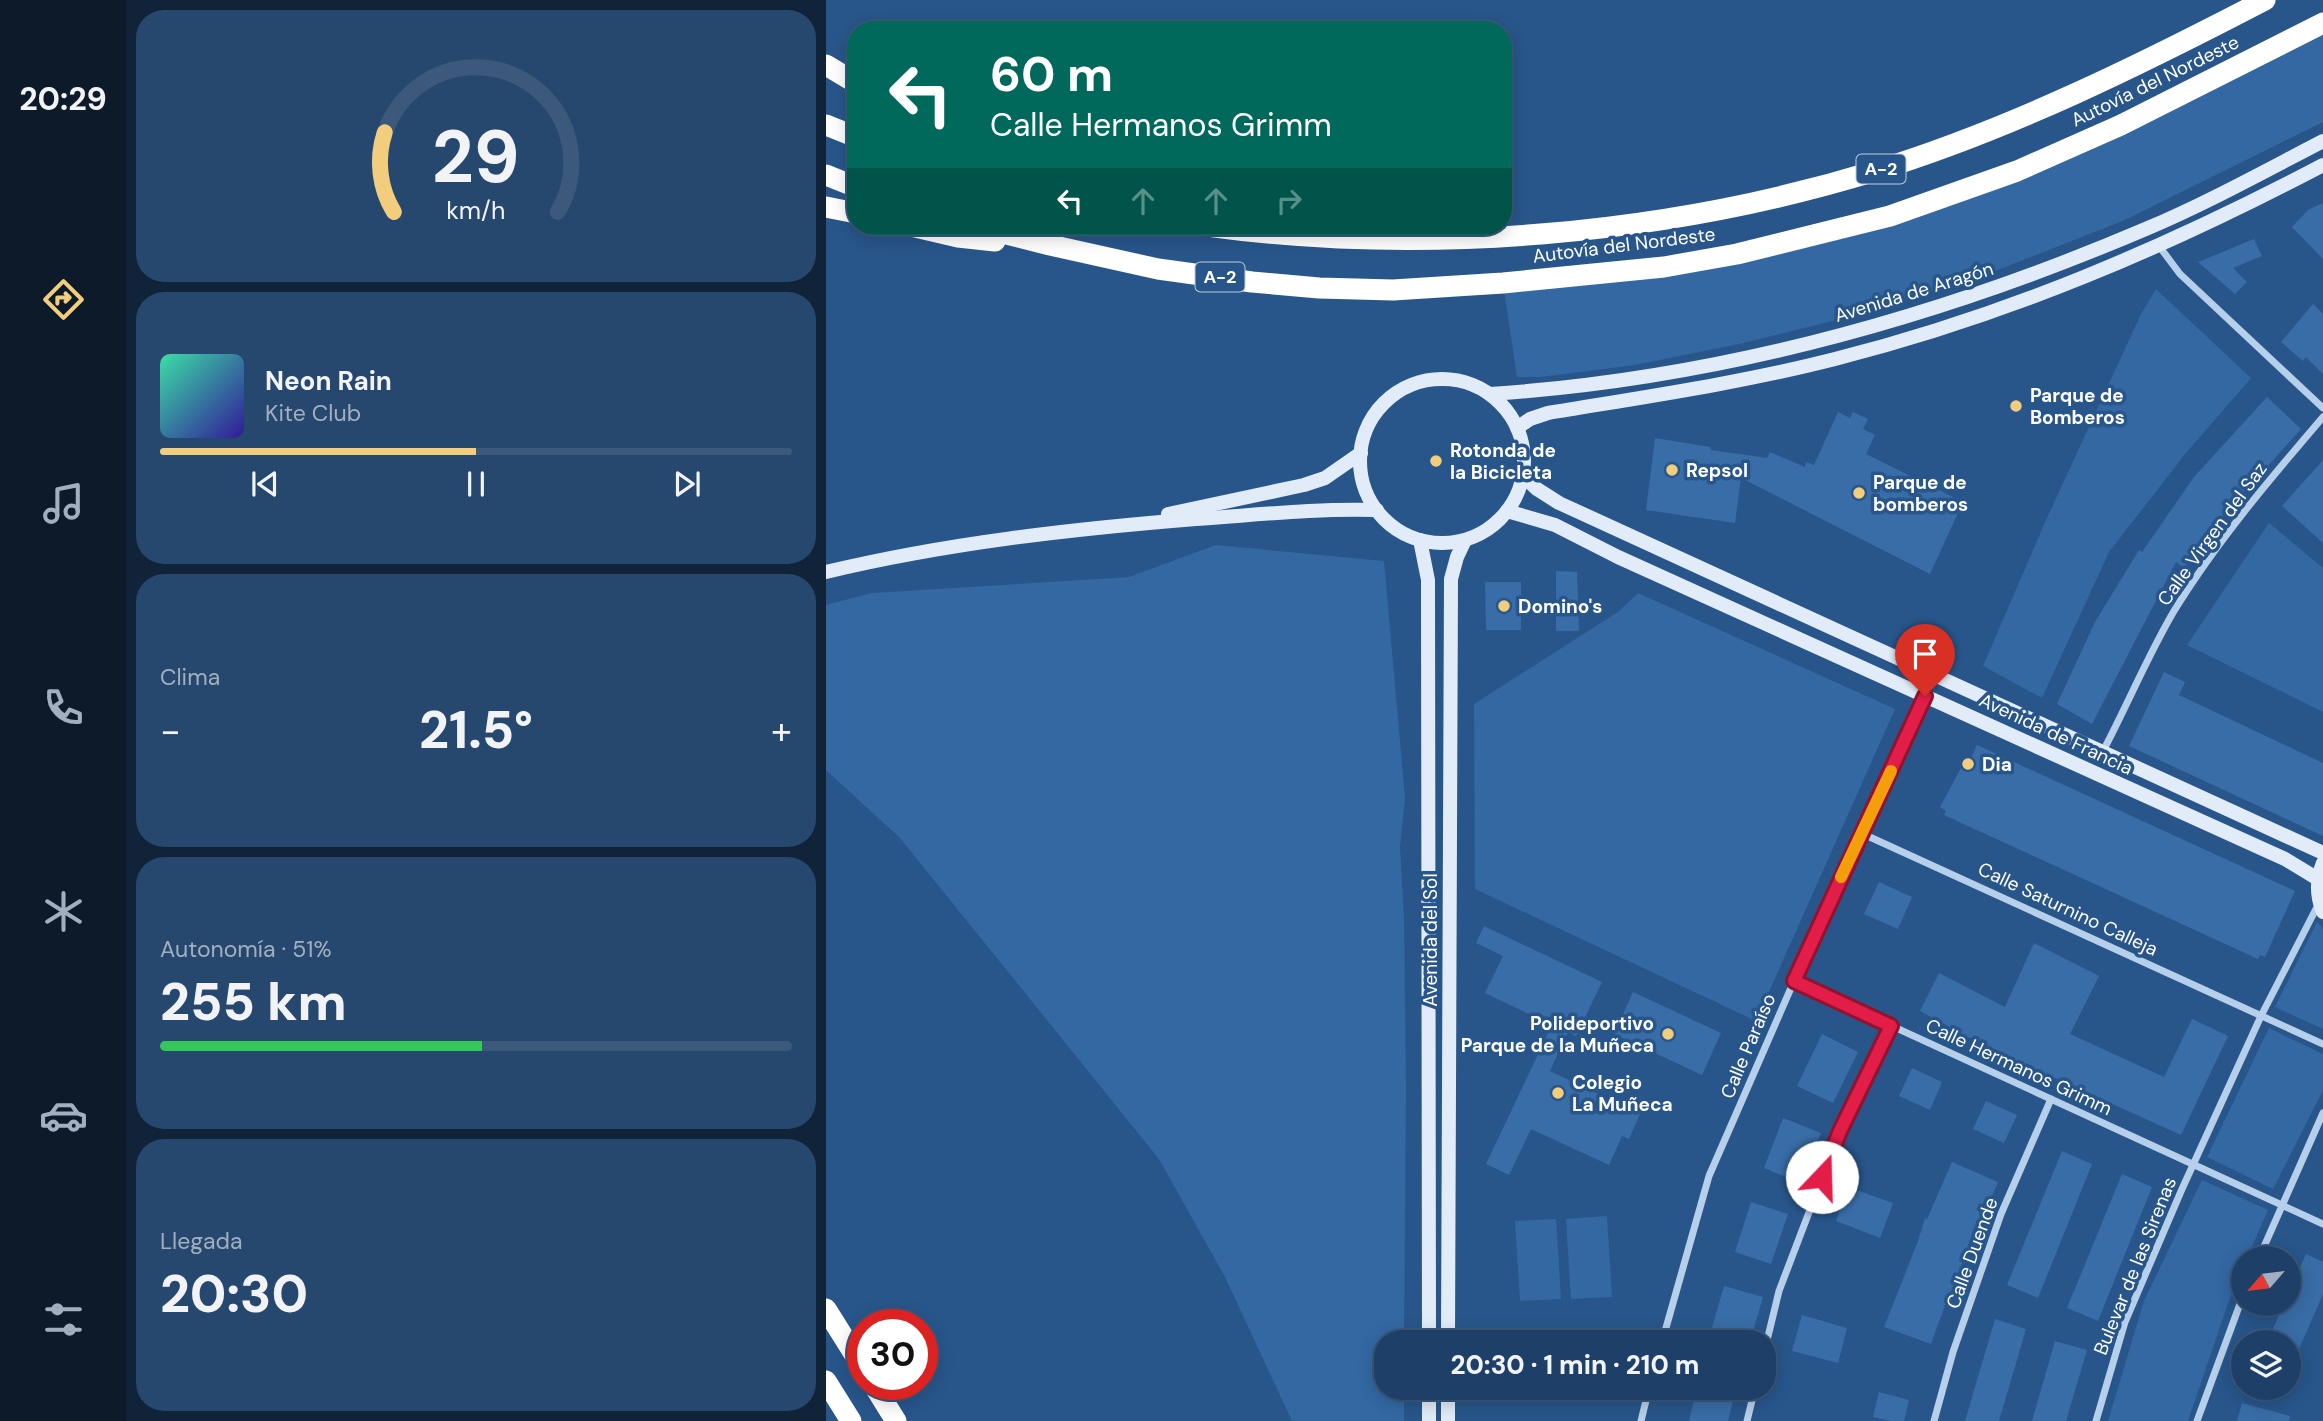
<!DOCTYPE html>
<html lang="es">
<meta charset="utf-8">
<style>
:root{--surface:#1e4068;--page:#26476e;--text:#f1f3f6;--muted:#a1afc0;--line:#3c597c;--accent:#f1cd7d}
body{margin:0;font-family:"DM Sans",sans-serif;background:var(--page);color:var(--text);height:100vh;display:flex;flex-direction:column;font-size:26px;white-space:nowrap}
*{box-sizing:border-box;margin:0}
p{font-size:23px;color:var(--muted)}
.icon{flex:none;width:38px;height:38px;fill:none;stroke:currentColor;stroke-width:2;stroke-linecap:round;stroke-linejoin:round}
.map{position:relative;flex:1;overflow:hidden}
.side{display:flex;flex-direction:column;gap:10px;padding:10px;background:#102339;width:700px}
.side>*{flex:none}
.banner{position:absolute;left:21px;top:21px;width:665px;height:214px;border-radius:28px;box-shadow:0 4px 18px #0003,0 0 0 2px var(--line);background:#00695c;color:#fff;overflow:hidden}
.needle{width:46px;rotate:242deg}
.buttons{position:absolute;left:1405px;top:1246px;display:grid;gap:14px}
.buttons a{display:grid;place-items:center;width:70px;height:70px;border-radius:50%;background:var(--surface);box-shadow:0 4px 18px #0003,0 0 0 2px var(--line);font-size:35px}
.speed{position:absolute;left:21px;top:1309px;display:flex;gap:14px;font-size:35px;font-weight:700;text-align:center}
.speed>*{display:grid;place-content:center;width:91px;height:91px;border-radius:50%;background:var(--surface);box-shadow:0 4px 18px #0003,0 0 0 2px var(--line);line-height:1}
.speed .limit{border:10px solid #d22;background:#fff;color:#111}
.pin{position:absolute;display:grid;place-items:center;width:60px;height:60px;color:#fff;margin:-72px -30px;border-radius:50% 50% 50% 0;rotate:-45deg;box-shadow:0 0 7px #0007}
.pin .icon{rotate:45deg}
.me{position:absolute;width:77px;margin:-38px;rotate:21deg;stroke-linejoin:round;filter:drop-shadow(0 0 5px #0008)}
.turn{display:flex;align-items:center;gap:24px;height:147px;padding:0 28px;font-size:32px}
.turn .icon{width:91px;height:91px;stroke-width:2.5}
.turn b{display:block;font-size:49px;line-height:60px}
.lanes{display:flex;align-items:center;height:66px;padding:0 28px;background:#0003;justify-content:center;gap:35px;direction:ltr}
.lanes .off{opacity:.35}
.big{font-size:52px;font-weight:800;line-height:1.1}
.side .tile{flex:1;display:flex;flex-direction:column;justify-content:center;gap:10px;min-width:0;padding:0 24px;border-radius:28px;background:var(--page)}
.side .dial{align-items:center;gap:0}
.dial svg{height:182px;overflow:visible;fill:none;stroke:var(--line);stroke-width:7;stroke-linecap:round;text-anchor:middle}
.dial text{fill:var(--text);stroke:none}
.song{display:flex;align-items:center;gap:21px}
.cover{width:84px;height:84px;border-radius:10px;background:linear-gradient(135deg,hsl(160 70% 55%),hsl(250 70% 35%))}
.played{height:7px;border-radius:4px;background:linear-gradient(90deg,var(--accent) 50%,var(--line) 50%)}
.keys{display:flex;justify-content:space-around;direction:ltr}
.heat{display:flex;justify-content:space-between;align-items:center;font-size:38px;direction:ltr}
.charge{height:10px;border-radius:5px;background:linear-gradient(90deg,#34c759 51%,var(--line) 0)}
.trip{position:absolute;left:548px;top:1330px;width:402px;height:70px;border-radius:28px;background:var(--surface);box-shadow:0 4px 18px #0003,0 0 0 2px var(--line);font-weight:800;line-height:70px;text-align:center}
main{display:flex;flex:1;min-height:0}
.dock{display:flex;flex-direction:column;width:126px;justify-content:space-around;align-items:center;background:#0c1a2a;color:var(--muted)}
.dock .icon{width:49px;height:49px}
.dock .selected{color:var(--accent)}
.dock b{font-size:32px;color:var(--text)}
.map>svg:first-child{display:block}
.green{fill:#3368a3}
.building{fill:#396da7}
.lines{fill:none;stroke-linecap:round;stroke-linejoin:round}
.street{stroke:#b6cfea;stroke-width:7}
.secondary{stroke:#e1ecf8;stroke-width:14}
.highway{stroke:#fff;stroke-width:21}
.route-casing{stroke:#92132f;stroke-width:18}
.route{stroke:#e11d48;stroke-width:12}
.slow{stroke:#f59e0b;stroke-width:12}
.poi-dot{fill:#f1cd7d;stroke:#28568b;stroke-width:2.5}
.labels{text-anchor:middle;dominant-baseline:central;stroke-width:7;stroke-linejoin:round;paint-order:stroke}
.shield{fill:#28568b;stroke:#beccdc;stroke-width:2}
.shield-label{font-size:18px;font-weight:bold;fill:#fff}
.street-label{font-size:19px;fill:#fff;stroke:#28568b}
.poi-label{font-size:19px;font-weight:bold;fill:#fff;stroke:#28568b;text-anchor:start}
</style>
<main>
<nav class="dock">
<b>20:29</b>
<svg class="icon selected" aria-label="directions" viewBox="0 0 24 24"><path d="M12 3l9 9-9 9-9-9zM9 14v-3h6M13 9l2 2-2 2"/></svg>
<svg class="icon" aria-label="music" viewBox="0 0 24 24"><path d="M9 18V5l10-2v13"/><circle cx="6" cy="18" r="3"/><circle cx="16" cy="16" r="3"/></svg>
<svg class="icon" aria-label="phone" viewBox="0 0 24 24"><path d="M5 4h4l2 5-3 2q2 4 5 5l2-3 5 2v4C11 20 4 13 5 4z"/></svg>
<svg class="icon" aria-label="climate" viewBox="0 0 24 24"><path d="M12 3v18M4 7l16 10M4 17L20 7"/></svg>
<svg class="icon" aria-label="car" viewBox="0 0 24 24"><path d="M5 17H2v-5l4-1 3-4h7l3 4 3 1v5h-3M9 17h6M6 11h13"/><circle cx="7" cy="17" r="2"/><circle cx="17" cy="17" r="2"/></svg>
<svg class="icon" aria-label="filters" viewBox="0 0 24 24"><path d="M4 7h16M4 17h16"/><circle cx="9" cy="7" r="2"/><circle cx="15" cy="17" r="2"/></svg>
</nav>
<section class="side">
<div class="tile dial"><svg viewBox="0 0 100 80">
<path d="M14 69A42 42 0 1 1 86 69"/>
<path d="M14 69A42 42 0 0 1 10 34" stroke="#f1cd7d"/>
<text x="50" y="56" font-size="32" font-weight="700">29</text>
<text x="50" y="72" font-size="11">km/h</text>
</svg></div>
<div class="tile">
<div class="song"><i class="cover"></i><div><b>Neon Rain</b><p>Kite Club</p></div></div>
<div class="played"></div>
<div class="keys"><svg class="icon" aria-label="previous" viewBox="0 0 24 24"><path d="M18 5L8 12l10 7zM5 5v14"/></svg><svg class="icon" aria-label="pause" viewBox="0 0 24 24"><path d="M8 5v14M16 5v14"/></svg><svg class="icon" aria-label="next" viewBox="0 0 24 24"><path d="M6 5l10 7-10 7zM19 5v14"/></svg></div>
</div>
<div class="tile"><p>Clima</p>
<div class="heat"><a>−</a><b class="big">21.5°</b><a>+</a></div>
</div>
<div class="tile"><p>Autonomía · 51%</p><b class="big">255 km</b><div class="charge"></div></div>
<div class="tile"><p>Llegada</p><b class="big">20:30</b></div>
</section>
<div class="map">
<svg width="1497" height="1421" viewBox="0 0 1497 1421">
<rect width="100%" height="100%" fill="#28568b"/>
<!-- green -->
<g class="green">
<polygon points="1497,23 1497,122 1299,220 1144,281 1035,314 913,344 809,365 714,377 691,377 677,283 838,267 1191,171"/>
<polygon points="1330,289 1425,378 1360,453 1283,552 1216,698 1157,666 1220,520 1315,314"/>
<polygon points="1443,523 1497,568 1497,712 1361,645"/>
<polygon points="390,545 558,561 579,798 574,847 578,917 580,1091 578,1342 560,1342 560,1388 578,1388 578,1421 466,1421 399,1277 333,1159 74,838 0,770 0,605 46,593 303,577"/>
<polygon points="812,593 1069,709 930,1021 649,889 648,704 792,612"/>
<polygon points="1491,922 1497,929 1497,1029 1449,1007"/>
<polygon points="1443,1028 1497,1054 1497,1090 1447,1189 1381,1157"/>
<polygon points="1376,1180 1442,1210 1421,1258 1418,1258 1417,1268 1401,1306 1362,1421 1282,1421 1318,1301"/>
<polygon points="781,1216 786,1297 745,1299 740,1219"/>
<polygon points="730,1219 735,1299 694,1301 689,1221"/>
</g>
<!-- building -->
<g class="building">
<polygon points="1497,203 1497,259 1466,227 1482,210"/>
<polygon points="1428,239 1436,256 1407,268 1421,282 1409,294 1372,262"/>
<polygon points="1487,304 1497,314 1497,374 1480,357 1477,361 1455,342"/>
<polygon points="1441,397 1475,429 1393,520 1358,568 1350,562 1266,724 1231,704 1269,622 1313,550 1316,552 1368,477"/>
<polygon points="1012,412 1024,418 1027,412 1042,419 1037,429 1049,435 1040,454 1137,502 1104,574 915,478 909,523 820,510 829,438 884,447 885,450 941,458 944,452 979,467 980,462 988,465"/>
<polygon points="1497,460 1497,543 1456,506"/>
<polygon points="730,571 751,572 753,631 730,631"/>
<polygon points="659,582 695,582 695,630 660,630"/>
<polygon points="1338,672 1359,682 1353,695 1497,763 1497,836 1303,746"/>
<polygon points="1151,745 1469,891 1439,957 1434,955 1432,959 1118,815 1120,811 1114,807 1141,757 1145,758"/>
<polygon points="1053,882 1086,897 1072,929 1038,914"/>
<polygon points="658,926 776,982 750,1036 742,1032 724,1071 814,1114 803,1139 796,1136 783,1165 705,1129 683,1175 660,1164 726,1025 659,993 677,956 650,943"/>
<polygon points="1208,943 1273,976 1244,1034 1338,1077 1366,1019 1402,1036 1355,1135 1161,1047 1094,1011 1113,973 1179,1007"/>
<polygon points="807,992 895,1033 876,1075 788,1034"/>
<polygon points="996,1034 1032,1052 1007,1103 971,1086"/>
<polygon points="1086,1068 1116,1082 1104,1110 1073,1096"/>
<polygon points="1160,1101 1191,1115 1178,1143 1147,1129"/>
<polygon points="957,1118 995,1133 975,1183 938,1168"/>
<polygon points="1236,1151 1266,1164 1212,1298 1181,1285"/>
<polygon points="1126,1162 1172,1182 1155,1222 1151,1220 1121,1306 1119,1305 1105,1344 1058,1327 1092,1241 1099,1218 1101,1219"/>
<polygon points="1296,1174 1326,1187 1272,1321 1241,1308"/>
<polygon points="1022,1187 1067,1203 1054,1238 1010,1221"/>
<polygon points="925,1202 962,1214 945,1264 909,1252"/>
<polygon points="1480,1254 1497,1262 1497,1294 1463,1372 1463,1342 1441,1342 1458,1304 1463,1304 1463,1293"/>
<polygon points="898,1286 937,1297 924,1342 899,1342 883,1338"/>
<polygon points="976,1315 1021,1328 1012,1363 966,1351"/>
<polygon points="1169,1319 1200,1329 1173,1421 1139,1421"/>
<polygon points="1229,1341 1261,1350 1240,1421 1206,1421"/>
<polygon points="871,1388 910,1388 902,1421 863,1421"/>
<polygon points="1053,1392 1083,1400 1078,1421 1065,1421 1047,1417"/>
<polygon points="1416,1403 1464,1416 1463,1421 1411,1421"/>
</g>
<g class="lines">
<!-- street -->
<g class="street">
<polyline points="1333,246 1354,274 1497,408"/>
<path d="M 1276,753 C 1301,706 1321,657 1348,611 C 1391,541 1444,479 1497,417"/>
<polyline points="1035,833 1497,1044"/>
<polyline points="968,981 1497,1224"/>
<polyline points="1433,1258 1497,1113"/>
<polyline points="836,1342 883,1176 968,981 1099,696"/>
<polyline points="938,1353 953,1291 1014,1131 1065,1026"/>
<polyline points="815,1421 823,1388"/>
<polyline points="921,1421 929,1388"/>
<polyline points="1108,1421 1127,1352 1175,1214 1225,1099"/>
<polyline points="1270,1421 1299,1322 1356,1189 1435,1016 1493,903"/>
<polyline points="1371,1421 1418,1293"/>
</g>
<!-- secondary -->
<g class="secondary">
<circle cx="616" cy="461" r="82"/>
<path d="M 664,394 C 890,379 1114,317 1322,228 C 1381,203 1439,171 1497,141"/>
<path d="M 691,428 L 704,419 L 722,413 C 818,397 915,383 1009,359 C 1182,315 1339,248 1497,165"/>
<polyline points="697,476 711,489 733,503 1497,853"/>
<polyline points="681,511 729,525 792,557 1459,859 1492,879"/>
<polyline points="342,514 478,485 499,478 535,453"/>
<polyline points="594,540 602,580 603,1342"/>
<path d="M 0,572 C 121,543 246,529 370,519 C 430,515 490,508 551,510"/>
<path d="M 1497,863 C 1490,880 1490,895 1497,912"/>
<polyline points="622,1342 625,579 631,557 639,540"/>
<polyline points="622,1388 622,1421"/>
<polyline points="603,1421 603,1388"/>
</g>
<!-- highway -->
<g class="highway">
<polyline points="0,65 30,83"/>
<polyline points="0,125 30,137"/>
<polyline points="0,175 30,187"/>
<polyline points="0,207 30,213"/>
<polyline points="85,226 132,237 169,241"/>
<polyline points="149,226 224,245 332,269 426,282 493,288 567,290 677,283 838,267 911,254 1064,216 1191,171 1295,125 1497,23"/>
<path d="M 381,226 C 598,256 840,235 1049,171 C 1185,129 1314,65 1439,0"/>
<polyline points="0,1309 37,1368"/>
<polyline points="0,1381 25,1421"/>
<polyline points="47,1384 70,1421"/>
</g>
</g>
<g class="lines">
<!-- route casing -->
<g class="route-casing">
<polyline id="route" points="996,1177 1014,1131 1065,1026 968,981 1099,696"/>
</g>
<!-- route -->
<use href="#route" class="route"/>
<!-- slow -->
<polyline class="slow" points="1015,877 1065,771"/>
</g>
<!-- markers -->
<g class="poi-dot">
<circle cx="1190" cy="406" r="7"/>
<circle cx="610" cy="461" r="7"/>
<circle cx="846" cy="470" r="7"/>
<circle cx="1033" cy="493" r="7"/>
<circle cx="678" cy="606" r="7"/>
<circle cx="1142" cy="764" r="7"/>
<circle cx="842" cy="1034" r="7"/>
<circle cx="732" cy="1093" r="7"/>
</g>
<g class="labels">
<!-- shield labels -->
<g class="shield">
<rect x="1030.5" y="154.5" width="49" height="29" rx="5"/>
<rect x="369.5" y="262.5" width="49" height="29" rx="5"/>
</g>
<g class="shield-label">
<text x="1055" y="169">A-2</text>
<text x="394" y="277">A-2</text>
</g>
<!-- street labels -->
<g class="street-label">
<text transform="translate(1329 81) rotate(-26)">Autovía del Nordeste</text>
<text transform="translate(798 245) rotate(-7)">Autovía del Nordeste</text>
<text transform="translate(1088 292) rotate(-17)">Avenida de Aragón</text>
<text transform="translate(1386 534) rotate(-54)">Calle Virgen del Saz</text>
<text transform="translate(1230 734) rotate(25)">Avenida de Francia</text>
<text transform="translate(1242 909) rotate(25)">Calle Saturnino Calleja</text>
<text transform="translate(604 940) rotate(-90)">Avenida del Sol</text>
<text transform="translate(922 1046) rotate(-67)">Calle Paraíso</text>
<text transform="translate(1193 1067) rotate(25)">Calle Hermanos Grimm</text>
<text transform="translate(1146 1253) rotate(-70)">Calle Duende</text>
<text transform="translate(1309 1266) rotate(-68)">Bulevar de las Sirenas</text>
</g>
<!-- poi labels -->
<g class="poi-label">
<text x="1204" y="395">Parque de<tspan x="1204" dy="22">Bomberos</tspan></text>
<text x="624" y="450">Rotonda de<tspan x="624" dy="22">la Bicicleta</tspan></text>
<text x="860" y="470">Repsol</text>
<text x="1047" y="482">Parque de<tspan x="1047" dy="22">bomberos</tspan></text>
<text x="692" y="606">Domino's</text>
<text x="1156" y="764">Dia</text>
<text x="828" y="1023" text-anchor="end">Polideportivo<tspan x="828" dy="22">Parque de la Muñeca</tspan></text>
<text x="746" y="1082">Colegio<tspan x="746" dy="22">La Muñeca</tspan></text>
</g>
</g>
</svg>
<div class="buttons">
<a><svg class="needle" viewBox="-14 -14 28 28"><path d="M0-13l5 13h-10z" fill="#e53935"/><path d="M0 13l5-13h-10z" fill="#a1afc0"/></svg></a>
<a><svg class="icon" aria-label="layers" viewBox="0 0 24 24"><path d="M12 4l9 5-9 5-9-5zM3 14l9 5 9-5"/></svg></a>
</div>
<div class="speed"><div class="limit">30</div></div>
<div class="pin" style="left:1099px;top:696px;background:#d93025"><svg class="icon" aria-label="arrive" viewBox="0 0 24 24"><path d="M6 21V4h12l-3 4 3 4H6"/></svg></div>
<svg class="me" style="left:996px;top:1177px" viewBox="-20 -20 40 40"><circle r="19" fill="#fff"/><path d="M0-13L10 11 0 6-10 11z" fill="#e11d48"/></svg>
<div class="trip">20:30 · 1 min · 210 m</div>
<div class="banner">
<div class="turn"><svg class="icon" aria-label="left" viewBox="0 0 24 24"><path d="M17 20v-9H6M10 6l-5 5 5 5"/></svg><div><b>60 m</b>Calle Hermanos Grimm</div></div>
<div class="lanes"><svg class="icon" aria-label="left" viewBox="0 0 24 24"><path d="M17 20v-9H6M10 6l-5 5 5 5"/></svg><svg class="icon off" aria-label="ahead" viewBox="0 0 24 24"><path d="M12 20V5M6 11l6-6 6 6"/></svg><svg class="icon off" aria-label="ahead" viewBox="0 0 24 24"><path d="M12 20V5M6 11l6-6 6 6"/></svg><svg class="icon off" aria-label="right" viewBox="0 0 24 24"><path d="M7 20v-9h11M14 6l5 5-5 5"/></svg></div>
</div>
</div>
</main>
